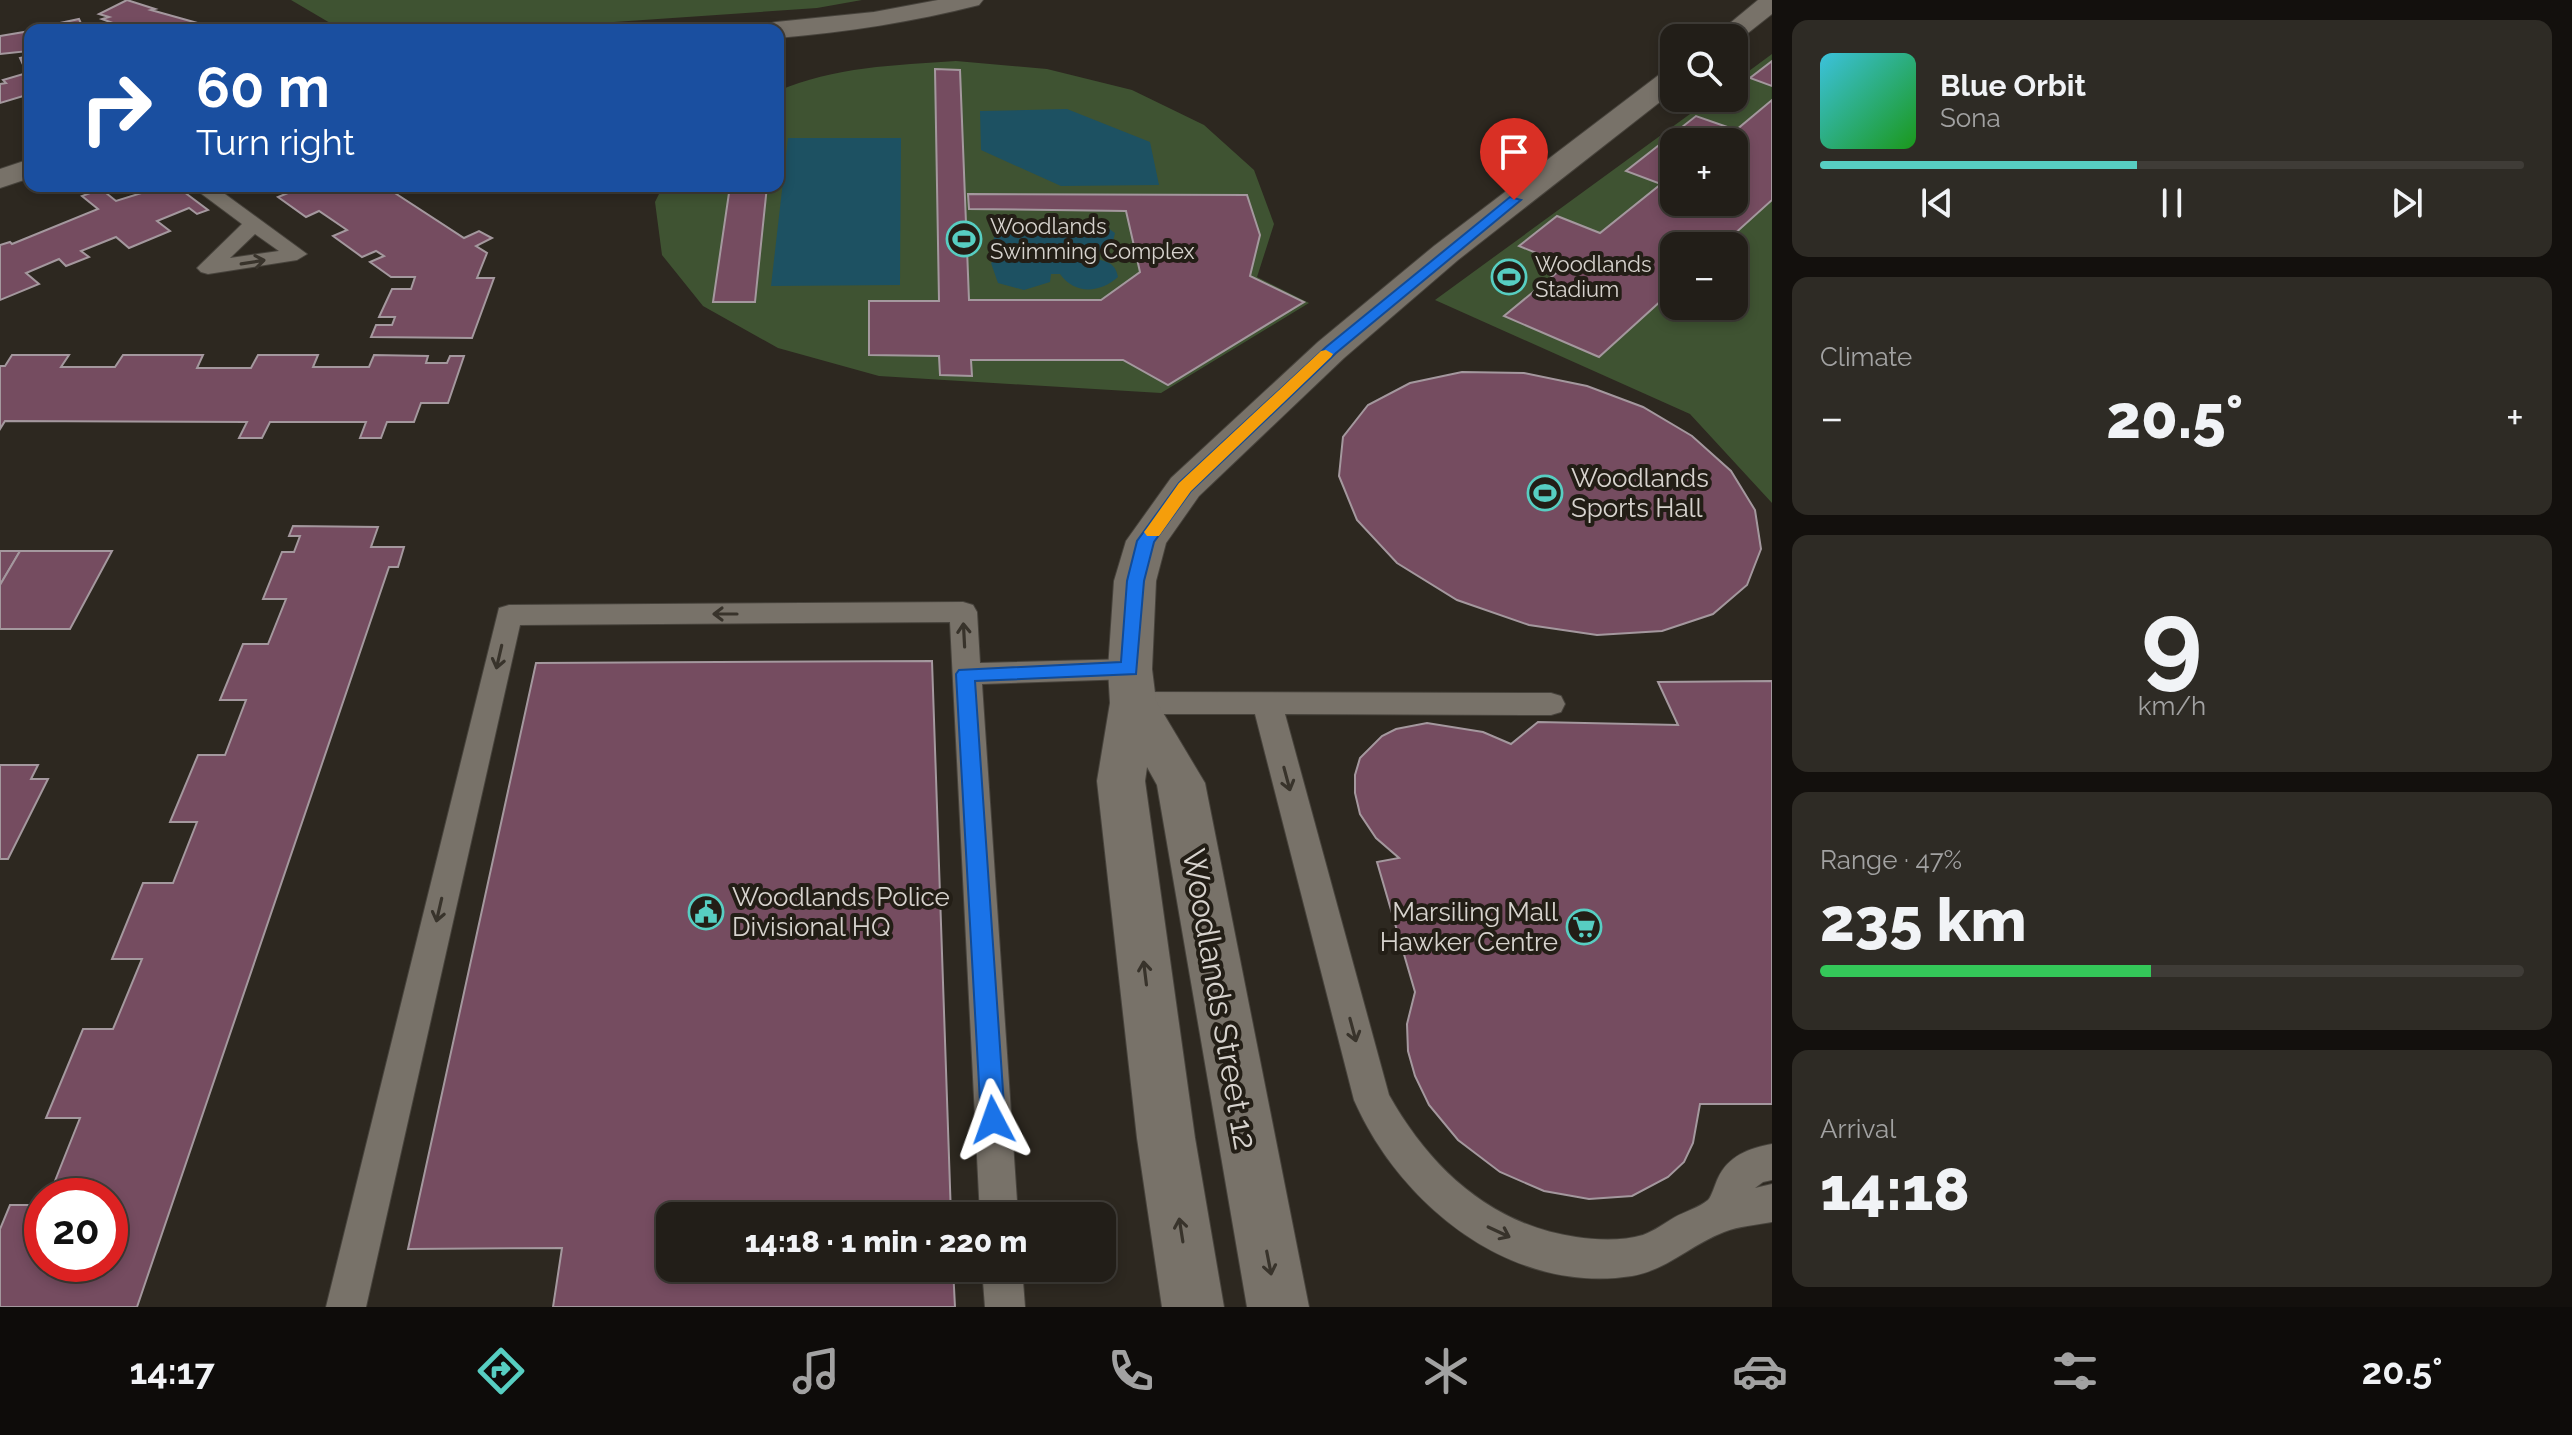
<!DOCTYPE html>
<meta charset="utf-8">
<style>
:root{--surface:#221e18;--page:#2e2b25;--text:#f1f3f6;--muted:#a2a2a2;--line:#3f3c37;--accent:#57cec2}
body{margin:0;font-family:Raleway,sans-serif;background:var(--page);color:var(--text);height:100vh;display:flex;flex-direction:column;font-size:30px;white-space:nowrap}
*{box-sizing:border-box;margin:0}
p{font-size:26px;color:var(--muted)}
.icon{flex:none;width:44px;height:44px;fill:none;stroke:currentColor;stroke-width:2;stroke-linecap:round;stroke-linejoin:round}
.map{position:relative;flex:1;overflow:hidden}
.sheet{display:flex;flex-direction:column;gap:20px;padding:20px;background:#13100d;width:800px}
.sheet>*{flex:none}
.hud{position:absolute;left:24px;top:24px;width:760px;height:168px;border-radius:16px;box-shadow:0 4px 12px #0003,0 0 0 2px var(--line);background:#1a4fa0;color:#fff;overflow:hidden}
.tools{position:absolute;left:1660px;top:24px;display:grid;gap:16px}
.tools a{display:grid;place-items:center;width:88px;height:88px;border-radius:16px;background:var(--surface);box-shadow:0 4px 12px #0003,0 0 0 2px var(--line);font-size:40px}
.speed{position:absolute;left:24px;top:1178px;display:flex;gap:16px;font-size:40px;font-weight:700;text-align:center}
.speed>*{display:grid;place-content:center;width:104px;height:104px;border-radius:50%;background:var(--surface);box-shadow:0 4px 12px #0003,0 0 0 2px var(--line);line-height:1}
.speed .limit{border:12px solid #d22;background:#fff;color:#111}
.pin{position:absolute;display:grid;place-items:center;width:68px;height:68px;color:#fff;margin:-82px -34px;border-radius:50% 50% 50% 0;rotate:-45deg;box-shadow:0 0 8px #0007}
.pin .icon{rotate:45deg}
.me{position:absolute;width:88px;margin:-44px;rotate:356deg;stroke-linejoin:round;filter:drop-shadow(0 0 6px #0008)}
.turn{display:flex;align-items:center;gap:28px;height:168px;padding:0 40px;font-size:36px}
.turn .icon{width:104px;height:104px;stroke-width:2.5}
.turn b{display:block;font-size:56px;line-height:68px}
.big{font-size:60px;font-weight:800;line-height:1.1}
.sheet .card{flex:1;display:flex;flex-direction:column;justify-content:center;gap:12px;min-width:0;padding:0 28px;border-radius:16px;background:var(--page)}
.sheet .dial{align-items:center;gap:0}
.dial b{font-size:104px;line-height:1}
.song{display:flex;align-items:center;gap:24px}
.cover{width:96px;height:96px;border-radius:12px;background:linear-gradient(135deg,hsl(190 70% 55%),hsl(120 70% 35%))}
.played{height:8px;border-radius:4px;background:linear-gradient(90deg,var(--accent) 45%,var(--line) 45%)}
.keys{display:flex;justify-content:space-around;direction:ltr}
.heat{display:flex;justify-content:space-between;align-items:center;font-size:44px;direction:ltr}
.charge{height:12px;border-radius:6px;background:linear-gradient(90deg,#34c759 47%,var(--line) 0)}
.trip{position:absolute;left:656px;top:1202px;width:460px;height:80px;border-radius:16px;background:var(--surface);box-shadow:0 4px 12px #0003,0 0 0 2px var(--line);font-weight:800;line-height:80px;text-align:center}
.tabs{display:flex;height:128px;justify-content:space-around;align-items:center;background:#0e0c0a;color:var(--muted)}
.tabs .icon{width:56px;height:56px}
.tabs .active{color:var(--accent)}
.tabs b{font-size:36px;color:var(--text)}
main{display:flex;flex:1;min-height:0}
.map>svg:first-child{display:block}
.green{fill:#3f5332}
.water{fill:#1d5162}
.building{fill:#754c60;stroke:#a4989e;stroke-width:2;fill-rule:evenodd}
.lines{fill:none;stroke-linecap:round;stroke-linejoin:round}
.lane-casing{stroke:#47433c;stroke-width:2}
.street-casing{stroke:#47433c;stroke-width:2}
.lane{fill:#787269;fill-rule:evenodd}
.street{fill:#787269;fill-rule:evenodd}
.oneway{stroke:#38332b}
.route{fill:#1a73e8;stroke:#114b97;stroke-width:2}
.slow{fill:#f59e0b}
.labels{text-anchor:middle;dominant-baseline:central;stroke-width:8;stroke-linejoin:round;paint-order:stroke}
.far-poi-label{font-size:22px;fill:#d7d3ce;stroke:#231e16;text-anchor:start}
.poi-label{font-size:26px;fill:#d7d3ce;stroke:#231e16;text-anchor:start}
.near-street-label{font-size:32px;fill:#d7d3ce;stroke:#231e16}
</style>
<main>
<div class="map">
<svg width="1772" height="1307" viewBox="0 0 1772 1307">
<rect width="100%" height="100%" fill="#2d2820"/>
<!-- green -->
<g class="green">
<polygon points="291,0 862,0 817,8 498,30 342,30"/>
<polygon points="1772,54 1772,61 1751,78 1772,86 1772,100 1736,130 1695,116 1627,170 1661,184 1600,233 1557,216 1520,245 1566,265 1505,316 1599,357 1674,289 1674,306 1734,306 1734,246 1721,246 1772,200 1772,503 1690,414 1435,300 1712,98 1734,98 1734,82"/>
<path d="M 956,61 L 1047,69 L 1132,90 L 1204,125 L 1254,170 L 1274,224 L 1257,277 L 1309,303 L 1161,393 L 879,376 L 778,348 L 703,306 L 662,255 L 655,202 L 663,186 L 778,186 L 778,91 C 833,67 896,65 956,61 Z"/>
</g>
<!-- water -->
<g class="water">
<polygon points="1067,109 1150,142 1159,185 1061,186 981,150 980,111"/>
<polygon points="788,138 901,138 900,285 771,286"/>
<path d="M 1022,222 L 1040,224 L 1051,234 L 1060,225 L 1102,224 L 1115,233 L 1112,245 L 1102,251 L 1089,252 L 1089,258 C 1103,261 1115,260 1118,277 C 1100,293 1075,295 1060,274 L 1051,274 L 1050,282 L 1024,290 L 998,283 L 991,263 L 998,257 L 1016,256 L 1015,253 L 1006,252 L 993,242 C 997,225 1006,224 1022,222 Z"/>
</g>
<!-- building -->
<g class="building">
<polygon points="127,0 155,9 151,10 219,29 115,30 121,26 102,19 109,17 99,14"/>
<polygon points="79,19 83,28 78,30 32,29"/>
<polygon points="30,31 30,66 24,67 20,58 29,56 28,51 0,54 0,36"/>
<polygon points="1772,61 1772,86 1750,78"/>
<polygon points="935,69 960,70 969,300 1101,300 1140,272 1126,211 969,209 968,194 1247,195 1260,235 1250,276 1304,302 1168,385 1123,360 971,360 972,376 940,375 939,356 869,355 869,301 939,301"/>
<polygon points="30,72 30,94 0,103 0,84 6,83 3,80"/>
<path d="M 1772,100 L 1772,200 L 1721,246 L 1674,246 L 1674,289 L 1599,357 L 1504,316 L 1566,265 L 1519,246 L 1557,216 L 1600,233 L 1661,184 L 1626,171 L 1696,116 L 1736,130 ZM 1674,142 L 1734,142 L 1734,202 L 1674,202 Z"/>
<polygon points="164,186 176,186 208,210 197,214 189,208 157,221 170,231 129,248 116,237 81,251 89,257 66,266 59,259 26,273 39,284 0,300 0,245 10,242 12,244 98,209 82,196 101,189 116,201"/>
<polygon points="285,186 384,186 464,238 479,231 492,238 476,246 487,253 477,278 494,278 472,338 371,337 376,325 392,325 395,317 379,317 392,289 411,289 415,277 391,277 370,262 384,256 376,251 362,257 333,236 347,230 319,211 306,217 278,197 293,191"/>
<polygon points="730,186 767,186 755,302 713,302"/>
<polygon points="12,355 69,355 61,367 115,367 123,355 203,355 197,368 251,368 258,355 318,355 313,367 369,367 374,355 428,356 426,363 447,363 450,356 464,356 448,403 421,403 414,422 387,422 381,438 360,438 366,422 270,422 262,438 239,438 247,422 5,421 0,429 0,366 5,366"/>
<polygon points="1462,372 1524,373 1587,386 1643,407 1692,436 1731,471 1755,510 1761,549 1747,585 1713,614 1662,631 1597,635 1529,625 1457,600 1397,563 1357,520 1339,476 1343,437 1368,405 1410,383"/>
<polygon points="293,526 378,527 371,547 404,547 398,567 389,567 137,1307 0,1307 0,1229 10,1205 42,1205 42,1264 110,1264 110,1196 49,1196 80,1118 46,1118 83,1029 113,1029 142,959 112,959 143,883 173,883 197,822 170,822 198,755 225,755 246,700 220,700 243,644 268,644 286,599 263,599 282,552 294,552 300,536 289,536"/>
<polygon points="0,551 20,551 0,585"/>
<polygon points="20,551 112,551 70,629 0,629 0,585"/>
<polygon points="932,661 951,1216 670,1216 670,1268 953,1268 955,1307 553,1307 562,1248 408,1249 536,663"/>
<polygon points="1772,681 1772,1104 1700,1104 1693,1143 1684,1162 1668,1177 1632,1196 1589,1199 1544,1191 1500,1172 1458,1140 1429,1105 1415,1076 1408,1051 1407,1024 1415,992 1377,862 1399,858 1376,838 1360,814 1355,793 1355,775 1360,758 1382,736 1396,729 1427,723 1483,732 1511,744 1538,722 1678,725 1658,682"/>
<polygon points="0,765 38,765 31,779 48,779 8,859 0,859"/>
</g>
<g class="lines">
<!-- lane casing -->
<g class="lane-casing">
<g id="lane">
<path d="M 191,186 L 214,186 L 307,254 L 297,260 L 208,274 L 201,272 L 197,268 L 201,264 L 242,224 ZM 255,234 L 279,251 L 230,258 Z"/>
<polygon points="963,602 973,605 977,612 980,663 1130,659 1140,662 1144,669 1140,676 1130,679 982,684 1018,1216 980,1216 950,622 520,625 366,1307 326,1307 499,608 509,605"/>
<path d="M 1133,692 L 1551,693 L 1561,696 L 1565,704 L 1561,712 L 1551,715 L 1285,714 L 1389,1095 C 1430,1168 1491,1225 1576,1237 C 1596,1240 1623,1241 1643,1235 C 1654,1231 1665,1223 1675,1217 C 1684,1212 1700,1207 1708,1200 C 1712,1196 1715,1184 1718,1178 C 1728,1156 1749,1148 1772,1144 L 1772,1180 L 1763,1182 L 1755,1188 L 1772,1184 L 1772,1222 C 1756,1225 1739,1226 1724,1232 C 1692,1244 1667,1270 1632,1276 C 1511,1295 1400,1205 1354,1100 L 1255,714 L 1133,714 L 1123,711 L 1119,703 L 1123,695 Z"/>
<polygon points="982,1268 1022,1268 1025,1307 985,1307"/>
</g>
</g>
<!-- street casing -->
<g class="street-casing">
<g id="street">
<path d="M 938,0 L 983,0 L 979,5 C 913,22 846,32 778,38 L 778,30 L 763,30 L 767,24 L 776,22 L 874,12 Z"/>
<polygon points="1758,0 1772,0 1772,14 1734,44 1734,38 1712,38"/>
<polygon points="1674,69 1674,91 1458,260 1344,358 1199,496 1166,543 1156,581 1152,669 1156,701 1205,783 1309,1307 1247,1307 1157,785 1147,767 1145,781 1195,1138 1224,1307 1162,1307 1137,1138 1097,781 1110,703 1108,669 1114,581 1126,541 1171,478 1318,342 1434,246 1664,71"/>
<polygon points="30,159 30,178 0,188 0,169"/>
</g>
</g>
<!-- lane -->
<use href="#lane" class="lane"/>
<!-- street -->
<use href="#street" class="street"/>
</g>
<!-- one-way arrows -->
<defs><path id="oneway-shaft" d="M-6 0H5M1.5-3L5.5 0L1.5 3" fill="none" stroke-width="1.6" stroke-linecap="round" stroke-linejoin="round" transform="scale(2)"/></defs>
<g class="oneway">
<use href="#oneway-shaft" transform="translate(253 262) rotate(-9)"/>
<use href="#oneway-shaft" transform="translate(725 614) rotate(180)"/>
<use href="#oneway-shaft" transform="translate(964 635) rotate(-93)"/>
<use href="#oneway-shaft" transform="translate(499 657) rotate(103)"/>
<use href="#oneway-shaft" transform="translate(1287 779) rotate(75)"/>
<use href="#oneway-shaft" transform="translate(439 910) rotate(103)"/>
<use href="#oneway-shaft" transform="translate(1145 973) rotate(-97)"/>
<use href="#oneway-shaft" transform="translate(1353 1030) rotate(75)"/>
<use href="#oneway-shaft" transform="translate(1181 1230) rotate(-99)"/>
<use href="#oneway-shaft" transform="translate(1499 1232) rotate(25)"/>
<use href="#oneway-shaft" transform="translate(1269 1263) rotate(79)"/>
</g>
<!-- route -->
<polygon class="route" points="1510,197 1521,200 1336,353 1191,491 1154,542 1144,581 1136,674 975,681 1005,1120 1002,1128 993,1132 985,1128 981,1120 956,674 959,670 1121,662 1127,581 1137,541 1179,483 1326,347"/>
<!-- slow -->
<polygon class="slow" points="1326,350 1333,354 1331,357 1191,491 1159,536 1147,536 1144,532 1147,528 1179,483 1321,351"/>
<!-- icons -->
<defs>
<g id="stadium-ring" transform="scale(1.8)"><circle r="9.5" fill="#231e16" stroke="#57cec2" stroke-width="1.5"/><path d="M0-5a6.5 5 0 1 0 0 10a6.5 5 0 1 0 0-10ZM-3.5-1.8h7v3.6h-7Z" fill="#57cec2"/></g>
<g id="civic-ring" transform="scale(1.8)"><circle r="9.5" fill="#231e16" stroke="#57cec2" stroke-width="1.5"/><path d="M-.6-6.5H3V-4.5H.6V-3L4-1V1h2V6H-6V1h2V-1L-.6-3ZM-1.2 2.5V6h2.4V2.5Z" fill="#57cec2"/></g>
<g id="supermarket-ring" transform="scale(1.8)"><circle r="9.5" fill="#231e16" stroke="#57cec2" stroke-width="1.5"/><path d="M-6-5.5h2.5l.6 2H6L4.5 2H-2.5L-4.4-4H-6ZM-1.5 3.2a1.3 1.3 0 1 0 .1 0ZM3 3.2a1.3 1.3 0 1 0 .1 0Z" fill="#57cec2"/></g>
</defs>
<g fill-rule="evenodd">
<use href="#stadium-ring" x="964" y="239"/>
<use href="#stadium-ring" x="1509" y="277"/>
<use href="#stadium-ring" x="1545" y="493"/>
<use href="#civic-ring" x="706" y="912"/>
<use href="#supermarket-ring" x="1584" y="927"/>
</g>
<g class="labels">
<!-- far-poi labels -->
<g class="far-poi-label">
<text x="990" y="226">Woodlands<tspan x="990" dy="25">Swimming Complex</tspan></text>
<text x="1535" y="264">Woodlands<tspan x="1535" dy="25">Stadium</tspan></text>
</g>
<!-- poi labels -->
<g class="poi-label">
<text x="1571" y="478">Woodlands<tspan x="1571" dy="30">Sports Hall</tspan></text>
<text x="732" y="897">Woodlands Police<tspan x="732" dy="30">Divisional HQ</tspan></text>
<text x="1558" y="912" text-anchor="end">Marsiling Mall<tspan x="1558" dy="30">Hawker Centre</tspan></text>
</g>
<!-- near-street labels -->
<g class="near-street-label">
<text transform="translate(1220 999) rotate(80)">Woodlands Street 12</text>
</g>
</g>
</svg>
<div class="tools">
<a><svg class="icon" aria-label="search" viewBox="0 0 24 24"><circle cx="10" cy="10" r="6"/><path d="M15 15l6 6"/></svg></a>
<a>+</a>
<a>−</a>
</div>
<div class="speed"><div class="limit">20</div></div>
<div class="pin" style="left:1514px;top:200px;background:#d93025"><svg class="icon" aria-label="arrive" viewBox="0 0 24 24"><path d="M6 21V4h12l-3 4 3 4H6"/></svg></div>
<svg class="me" style="left:993px;top:1120px" viewBox="-20 -20 40 40"><path d="M0-17L14 15 0 8-14 15z" fill="#1a73e8" stroke="#fff" stroke-width="4"/></svg>
<div class="trip">14:18 · 1 min · 220 m</div>
<div class="hud">
<div class="turn"><svg class="icon" aria-label="right" viewBox="0 0 24 24"><path d="M7 20v-9h11M14 6l5 5-5 5"/></svg><div><b>60 m</b>Turn right</div></div>
</div>
</div>
<section class="sheet">
<div class="card">
<div class="song"><i class="cover"></i><div><b>Blue Orbit</b><p>Sona</p></div></div>
<div class="played"></div>
<div class="keys"><svg class="icon" aria-label="previous" viewBox="0 0 24 24"><path d="M18 5L8 12l10 7zM5 5v14"/></svg><svg class="icon" aria-label="pause" viewBox="0 0 24 24"><path d="M8 5v14M16 5v14"/></svg><svg class="icon" aria-label="next" viewBox="0 0 24 24"><path d="M6 5l10 7-10 7zM19 5v14"/></svg></div>
</div>
<div class="card"><p>Climate</p>
<div class="heat"><a>−</a><b class="big">20.5°</b><a>+</a></div>
</div>
<div class="card dial"><b>9</b><p>km/h</p></div>
<div class="card"><p>Range · 47%</p><b class="big">235 km</b><div class="charge"></div></div>
<div class="card"><p>Arrival</p><b class="big">14:18</b></div>
</section>
</main>
<nav class="tabs">
<b>14:17</b>
<svg class="icon active" aria-label="directions" viewBox="0 0 24 24"><path d="M12 3l9 9-9 9-9-9zM9 14v-3h6M13 9l2 2-2 2"/></svg>
<svg class="icon" aria-label="music" viewBox="0 0 24 24"><path d="M9 18V5l10-2v13"/><circle cx="6" cy="18" r="3"/><circle cx="16" cy="16" r="3"/></svg>
<svg class="icon" aria-label="phone" viewBox="0 0 24 24"><path d="M5 4h4l2 5-3 2q2 4 5 5l2-3 5 2v4C11 20 4 13 5 4z"/></svg>
<svg class="icon" aria-label="climate" viewBox="0 0 24 24"><path d="M12 3v18M4 7l16 10M4 17L20 7"/></svg>
<svg class="icon" aria-label="car" viewBox="0 0 24 24"><path d="M5 17H2v-5l4-1 3-4h7l3 4 3 1v5h-3M9 17h6M6 11h13"/><circle cx="7" cy="17" r="2"/><circle cx="17" cy="17" r="2"/></svg>
<svg class="icon" aria-label="filters" viewBox="0 0 24 24"><path d="M4 7h16M4 17h16"/><circle cx="9" cy="7" r="2"/><circle cx="15" cy="17" r="2"/></svg>
<b>20.5°</b>
</nav>
